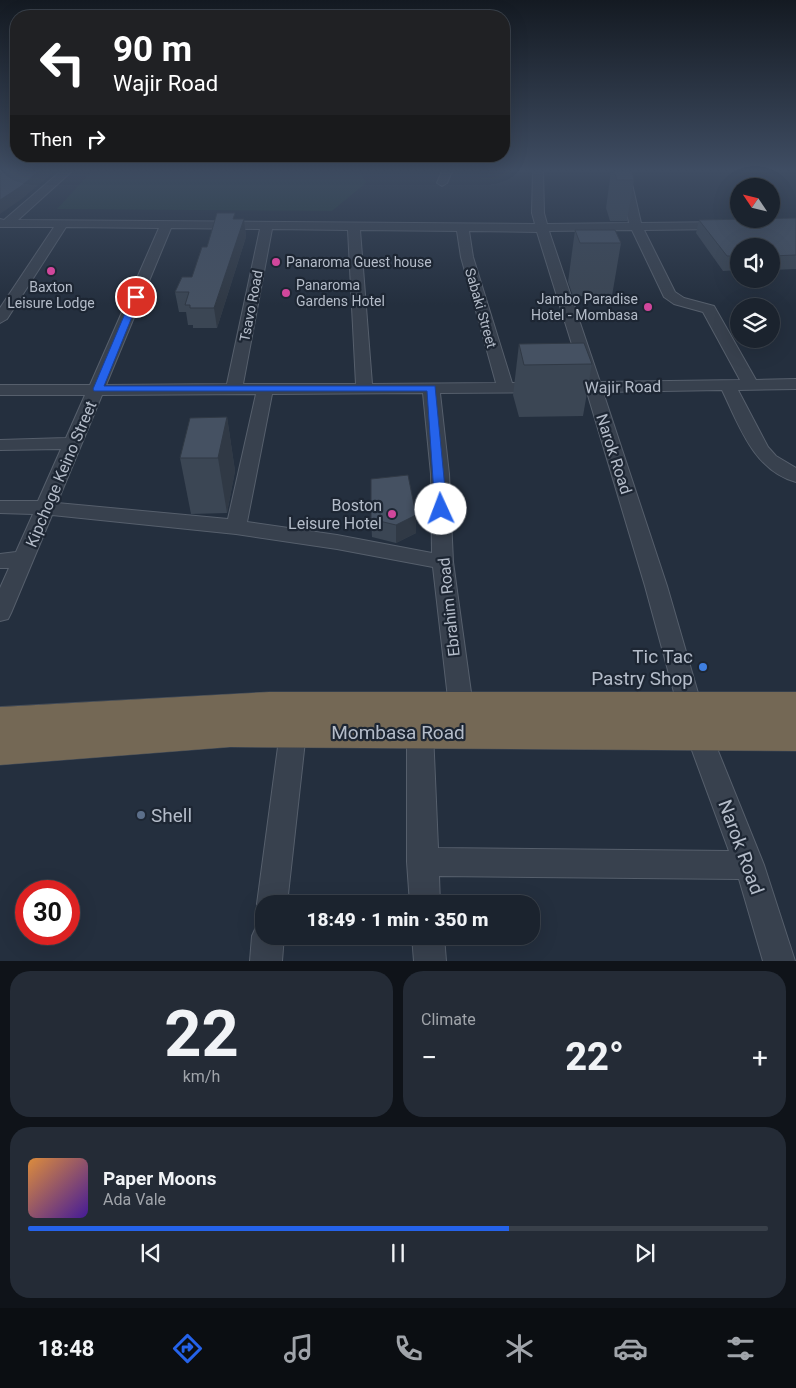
<!DOCTYPE html>
<meta charset="utf-8">
<style>
:root{--surface:#1b232e;--page:#242b36;--text:#f1f3f6;--muted:#a0a4aa;--line:#39404a;--accent:#2563eb}
body{margin:0;font-family:Roboto,sans-serif;background:var(--page);color:var(--text);height:100vh;display:flex;flex-direction:column;font-size:19px;white-space:nowrap}
*{box-sizing:border-box;margin:0}
p{font-size:16px;color:var(--muted)}
.icon{flex:none;width:28px;height:28px;fill:none;stroke:currentColor;stroke-width:2;stroke-linecap:round;stroke-linejoin:round}
.map{position:relative;height:961px;overflow:hidden}
.sheet{display:flex;flex-direction:column;gap:10px;padding:10px;background:#0f1319;flex:1}
.sheet>*{flex:none}
.banner{position:absolute;left:10px;top:10px;width:500px;height:152px;border-radius:20px;box-shadow:0 5px 20px #0002,0 0 0 1px var(--line);background:#202124;color:#fff;overflow:hidden}
.needle{width:32px;rotate:305deg}
.fabs{position:absolute;left:730px;top:178px;display:grid;gap:10px}
.fabs a{display:grid;place-items:center;width:50px;height:50px;border-radius:50%;background:var(--surface);box-shadow:0 5px 20px #0002,0 0 0 1px var(--line);font-size:25px}
.speed{position:absolute;left:15px;top:880px;display:flex;gap:10px;font-size:25px;font-weight:700;text-align:center}
.speed>*{display:grid;place-content:center;width:65px;height:65px;border-radius:50%;background:var(--surface);box-shadow:0 5px 20px #0002,0 0 0 1px var(--line);line-height:1}
.speed .limit{border:8px solid #d22;background:#fff;color:#111}
.pin{position:absolute;display:grid;place-items:center;width:42px;height:42px;color:#fff;margin:-21px;border:2px solid #fff;border-radius:50%;box-shadow:0 1px 5px #0007}
.me{position:absolute;width:55px;margin:-28px;rotate:358deg;stroke-linejoin:round;filter:drop-shadow(0 0 4px #0008)}
.turn{display:flex;align-items:center;gap:18px;height:105px;padding:0 20px;font-size:22px}
.turn .icon{width:65px;height:65px;stroke-width:2.5}
.turn b{display:block;font-size:35px;line-height:42px}
.then{display:flex;align-items:center;height:48px;padding:0 20px;background:#0003;gap:10px;font-size:19px}
.big{font-size:38px;font-weight:800;line-height:1.1}
.sheet .widget{flex:1;display:flex;flex-direction:column;justify-content:center;gap:8px;min-width:0;padding:0 18px;border-radius:20px;background:var(--page)}
.sheet .dial{align-items:center;gap:0}
.dial b{font-size:65px;line-height:1}
.song{display:flex;align-items:center;gap:15px}
.cover{width:60px;height:60px;border-radius:8px;background:linear-gradient(135deg,hsl(30 70% 55%),hsl(260 70% 35%))}
.played{height:5px;border-radius:2px;background:linear-gradient(90deg,var(--accent) 65%,var(--line) 65%)}
.keys{display:flex;justify-content:space-around;direction:ltr}
.heat{display:flex;justify-content:space-between;align-items:center;font-size:28px;direction:ltr}
.sheet .tiles{flex:1;display:grid;gap:10px;grid-template-columns:1fr 1fr}
.widget:last-child{grid-column:span 2}
.trip{position:absolute;left:255px;top:895px;width:285px;height:50px;border-radius:20px;background:var(--surface);box-shadow:0 5px 20px #0002,0 0 0 1px var(--line);font-weight:800;line-height:50px;text-align:center}
.menu{display:flex;height:80px;justify-content:space-around;align-items:center;background:#0b0e12;color:var(--muted)}
.menu .icon{width:35px;height:35px}
.menu .active{color:var(--accent)}
.menu b{font-size:22px;color:var(--text)}
.map>svg:first-child{display:block}
.green{fill:#263c3f}
.lines{fill:none;stroke-linecap:round;stroke-linejoin:round}
.minor-casing{stroke:#565f6c;stroke-width:2}
.highway-casing{stroke:#434c59;stroke-width:1}
.minor{fill:#38414e;fill-rule:evenodd}
.highway{fill:#746855;fill-rule:evenodd}
.wall{fill:#3b4654}
.shaded-wall{fill:#303945}
.building{fill:#455162;stroke:#303945}
.route{fill:#2563eb;stroke:#184099}
.hotel-dot{fill:#d1479c;stroke:#1d2633;stroke-width:2}
.shop-dot{fill:#3f7fe0;stroke:#1d2633;stroke-width:2}
.service-dot{fill:#5c6f8a;stroke:#1d2633;stroke-width:2}
.labels{text-anchor:middle;dominant-baseline:central;stroke-width:4.5;stroke-linejoin:round;paint-order:stroke}
.far-poi-label{font-size:14px;fill:#b4bcc9;stroke:#1d2633;text-anchor:start}
.far-street-label{font-size:14px;fill:#b4bcc9;stroke:#1d2633}
.street-label{font-size:16px;fill:#b4bcc9;stroke:#1d2633}
.poi-label{font-size:16px;fill:#b4bcc9;stroke:#1d2633;text-anchor:end}
.near-poi-label{font-size:19px;fill:#b4bcc9;stroke:#1d2633;text-anchor:end}
.near-street-label{font-size:19px;fill:#b4bcc9;stroke:#1d2633}
</style>
<div class="map">
<svg width="796" height="961" viewBox="0 0 796 961">
<rect width="100%" height="100%" fill="#242f3e"/>
<!-- green -->
<polygon class="green" points="92,171 360,171 366,183 332,211 57,209"/>
<g class="lines">
<!-- minor casing -->
<g class="minor-casing">
<g id="minor">
<path d="M 61,171 L 72,171 L 18,220 L 535,224 L 532,213 L 533,171 L 543,171 L 544,213 L 547,224 L 629,223 L 619,171 L 629,171 L 641,223 L 726,222 L 728,225 L 722,229 L 644,230 L 675,292 L 684,298 L 714,306 L 756,380 L 796,379 L 796,389 L 738,390 L 768,447 L 776,456 L 796,468 L 796,482 C 754,471 739,425 722,390 L 603,392 L 667,586 L 702,707 L 699,714 L 690,717 L 681,714 L 678,707 L 645,586 L 587,392 L 440,393 L 449,474 L 453,562 L 473,707 L 470,714 L 461,717 L 452,714 L 449,707 L 433,567 L 337,549 L 236,534 L 52,515 L 11,613 L 8,619 L 0,621 L 0,588 L 9,568 L 0,568 L 0,554 L 16,552 L 33,514 L 0,513 L 0,501 L 38,501 L 61,449 L 0,450 L 0,440 L 66,438 L 85,395 L 0,395 L 0,385 L 90,385 L 159,228 L 66,227 L 7,319 L 0,323 L 0,308 L 54,227 L 0,227 L 0,219 L 4,220 ZM 171,228 L 260,229 L 227,384 L 106,385 ZM 272,229 L 348,230 L 356,384 L 243,384 ZM 360,230 L 457,231 L 461,257 L 496,383 L 372,384 ZM 632,230 L 664,297 L 674,304 L 703,312 L 740,380 L 600,382 L 549,231 ZM 469,231 L 537,232 L 584,383 L 512,383 L 473,257 ZM 423,393 L 431,474 L 432,553 L 337,535 L 247,522 L 272,394 ZM 256,394 L 228,519 L 57,503 L 102,395 Z"/>
<polygon points="442,171 452,171 447,183 442,186 437,183"/>
<polygon points="293,721 302,724 306,732 287,904 264,904 264,916 257,904 280,732 284,724"/>
<polygon points="420,721 429,724 433,732 438,848 729,851 686,734 690,726 699,723 708,726 764,865 795,961 763,961 739,879 439,876 440,904 410,904 407,862 407,732 411,724"/>
<polygon points="264,922 264,936 284,936 282,961 250,961 252,936 257,925"/>
<polygon points="412,936 444,936 446,961 414,961"/>
</g>
</g>
<!-- highway casing -->
<g class="highway-casing">
<polygon id="highway" points="269,692 796,692 796,751 230,747 0,765 0,707"/>
</g>
<!-- minor -->
<use href="#minor" class="minor"/>
<!-- highway -->
<use href="#highway" class="highway"/>
</g>
<!-- wall -->
<g class="wall">
<polygon points="611,171 632,171 634,180 627,221 610,221 606,208"/>
<polygon points="796,218 796,269 771,270 771,246 739,246 739,270 723,271 696,233 699,220"/>
<polygon points="236,219 244,219 246,237 217,328 193,328 193,325 188,325 186,312 179,312 175,292 192,277 207,247"/>
<polygon points="575,230 621,243 612,296 573,296 568,282"/>
<polygon points="519,344 592,364 583,416 519,417 513,395"/>
<polygon points="227,417 235,471 227,513 191,514 180,458"/>
<polygon points="416,515 416,533 396,543 372,537 371,519"/>
</g>
<!-- shaded-wall -->
<g class="shaded-wall">
<polygon points="0,171 9,171 0,178"/>
<polygon points="39,171 55,171 23,198 0,214 0,200"/>
<polygon points="244,219 246,237 217,328 214,308"/>
<polygon points="227,417 235,471 227,513 218,458"/>
<polygon points="416,515 416,533 396,543 396,525"/>
</g>
<!-- building -->
<g class="building">
<polygon points="6,171 39,171 20,187 0,200 0,175"/>
<polygon points="614,171 632,171 634,180 617,180"/>
<polygon points="217,213 235,213 233,219 244,219 214,308 190,308 190,305 185,305 189,292 175,292 182,277 192,277 202,247 207,247"/>
<polygon points="796,218 796,255 771,256 771,246 739,246 739,256 727,256 699,220"/>
<polygon points="575,230 615,230 621,243 580,243"/>
<polygon points="584,343 592,364 524,365 519,344"/>
<polygon points="227,417 218,458 180,458 190,418"/>
<polygon points="408,475 416,515 396,525 371,519 371,479"/>
</g>
<!-- sky -->
<linearGradient id="sky" x2="0" y2="1"><stop stop-color="#141a22"/><stop offset="0.56" stop-color="#3f4d63"/><stop offset="1" stop-color="#3f4d63" stop-opacity="0"/></linearGradient>
<rect width="796" height="305" fill="url(#sky)"/>
<!-- route -->
<polygon class="route" points="136,294 140,297 104,386 435,386 447,509 445,512 441,513 435,509 427,391 94,391 93,389 132,297"/>
<!-- markers -->
<g class="hotel-dot">
<circle cx="276" cy="262" r="5"/>
<circle cx="51" cy="271" r="5"/>
<circle cx="286" cy="293" r="5"/>
<circle cx="648" cy="307" r="5"/>
<circle cx="392" cy="514" r="5"/>
</g>
<circle class="shop-dot" cx="703" cy="667" r="5"/>
<circle class="service-dot" cx="141" cy="815" r="5"/>
<g class="labels">
<!-- far-poi labels -->
<g class="far-poi-label">
<text x="286" y="262">Panaroma Guest house</text>
<text x="296" y="285">Panaroma<tspan x="296" dy="16">Gardens Hotel</tspan></text>
<text x="51" y="287" text-anchor="middle">Baxton<tspan x="51" dy="16">Leisure Lodge</tspan></text>
<text x="638" y="299" text-anchor="end">Jambo Paradise<tspan x="638" dy="16">Hotel - Mombasa</tspan></text>
</g>
<!-- far-street labels -->
<g class="far-street-label">
<text transform="translate(251 306) rotate(-79)">Tsavo Road</text>
<text transform="translate(481 308) rotate(74)">Sabaki Street</text>
</g>
<!-- street labels -->
<g class="street-label">
<text transform="translate(623 387) rotate(-1)">Wajir Road</text>
<text transform="translate(614 454) rotate(72)">Narok Road</text>
<text transform="translate(61 474) rotate(-67)">Kipchoge Keino Street</text>
<text transform="translate(449 607) rotate(-96)">Ebrahim Road</text>
</g>
<!-- poi labels -->
<g class="poi-label">
<text x="382" y="505">Boston<tspan x="382" dy="18">Leisure Hotel</tspan></text>
</g>
<!-- near-poi labels -->
<g class="near-poi-label">
<text x="693" y="656">Tic Tac<tspan x="693" dy="22">Pastry Shop</tspan></text>
<text x="151" y="815" text-anchor="start">Shell</text>
</g>
<!-- near-street labels -->
<g class="near-street-label">
<text x="398" y="732">Mombasa Road</text>
<text transform="translate(741 847) rotate(70)">Narok Road</text>
</g>
</g>
</svg>
<div class="fabs">
<a><svg class="needle" viewBox="-14 -14 28 28"><path d="M0-13l5 13h-10z" fill="#e53935"/><path d="M0 13l5-13h-10z" fill="#a0a4aa"/></svg></a>
<a><svg class="icon" aria-label="sound" viewBox="0 0 24 24"><path d="M4 9h4l5-4v14l-5-4H4zM17 9q2 3 0 6"/></svg></a>
<a><svg class="icon" aria-label="layers" viewBox="0 0 24 24"><path d="M12 4l9 5-9 5-9-5zM3 14l9 5 9-5"/></svg></a>
</div>
<div class="speed"><div class="limit">30</div></div>
<div class="pin" style="left:136px;top:297px;background:#d93025"><svg class="icon" aria-label="arrive" viewBox="0 0 24 24"><path d="M6 21V4h12l-3 4 3 4H6"/></svg></div>
<svg class="me" style="left:441px;top:509px" viewBox="-20 -20 40 40"><circle r="19" fill="#fff"/><path d="M0-13L10 11 0 6-10 11z" fill="#2563eb"/></svg>
<div class="trip">18:49 · 1 min · 350 m</div>
<div class="banner">
<div class="turn"><svg class="icon" aria-label="left" viewBox="0 0 24 24"><path d="M17 20v-9H6M10 6l-5 5 5 5"/></svg><div><b>90 m</b>Wajir Road</div></div>
<div class="then">Then<svg class="icon" aria-label="right" viewBox="0 0 24 24"><path d="M7 20v-9h11M14 6l5 5-5 5"/></svg></div>
</div>
</div>
<section class="sheet">
<div class="tiles">
<div class="widget dial"><b>22</b><p>km/h</p></div>
<div class="widget"><p>Climate</p>
<div class="heat"><a>−</a><b class="big">22°</b><a>+</a></div>
</div>
<div class="widget">
<div class="song"><i class="cover"></i><div><b>Paper Moons</b><p>Ada Vale</p></div></div>
<div class="played"></div>
<div class="keys"><svg class="icon" aria-label="previous" viewBox="0 0 24 24"><path d="M18 5L8 12l10 7zM5 5v14"/></svg><svg class="icon" aria-label="pause" viewBox="0 0 24 24"><path d="M8 5v14M16 5v14"/></svg><svg class="icon" aria-label="next" viewBox="0 0 24 24"><path d="M6 5l10 7-10 7zM19 5v14"/></svg></div>
</div>
</div>
</section>
<nav class="menu">
<b>18:48</b>
<svg class="icon active" aria-label="directions" viewBox="0 0 24 24"><path d="M12 3l9 9-9 9-9-9zM9 14v-3h6M13 9l2 2-2 2"/></svg>
<svg class="icon" aria-label="music" viewBox="0 0 24 24"><path d="M9 18V5l10-2v13"/><circle cx="6" cy="18" r="3"/><circle cx="16" cy="16" r="3"/></svg>
<svg class="icon" aria-label="phone" viewBox="0 0 24 24"><path d="M5 4h4l2 5-3 2q2 4 5 5l2-3 5 2v4C11 20 4 13 5 4z"/></svg>
<svg class="icon" aria-label="climate" viewBox="0 0 24 24"><path d="M12 3v18M4 7l16 10M4 17L20 7"/></svg>
<svg class="icon" aria-label="car" viewBox="0 0 24 24"><path d="M5 17H2v-5l4-1 3-4h7l3 4 3 1v5h-3M9 17h6M6 11h13"/><circle cx="7" cy="17" r="2"/><circle cx="17" cy="17" r="2"/></svg>
<svg class="icon" aria-label="filters" viewBox="0 0 24 24"><path d="M4 7h16M4 17h16"/><circle cx="9" cy="7" r="2"/><circle cx="15" cy="17" r="2"/></svg>
</nav>
